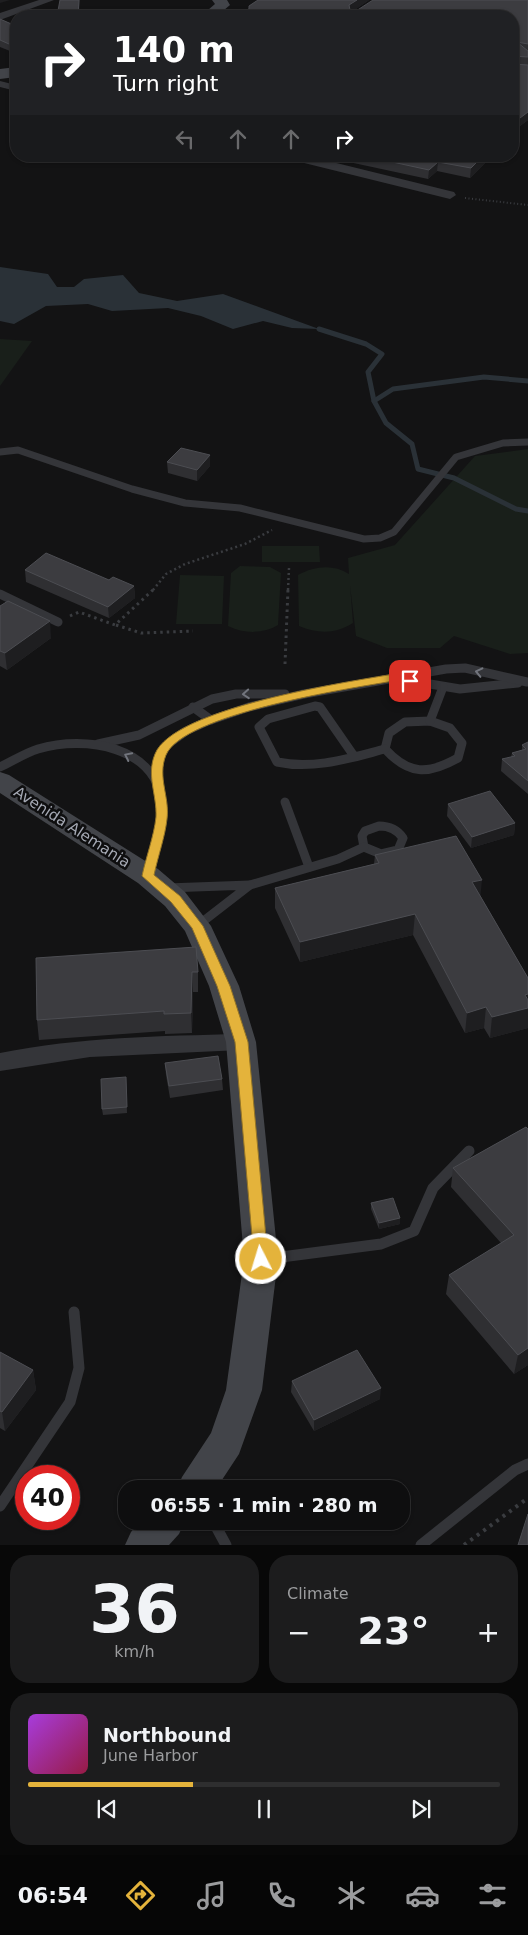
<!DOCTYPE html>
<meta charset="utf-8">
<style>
:root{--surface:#0e0e0f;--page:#1c1c1d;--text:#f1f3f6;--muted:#9b9c9e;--line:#2e2e2f;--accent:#e4b33b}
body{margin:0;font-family:"DejaVu Sans",sans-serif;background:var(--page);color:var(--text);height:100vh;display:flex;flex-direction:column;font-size:19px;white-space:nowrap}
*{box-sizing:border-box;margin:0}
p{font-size:16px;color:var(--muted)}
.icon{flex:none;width:28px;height:28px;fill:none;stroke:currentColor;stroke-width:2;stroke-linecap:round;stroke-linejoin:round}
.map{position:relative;height:1545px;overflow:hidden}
.drawer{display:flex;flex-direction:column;gap:10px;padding:10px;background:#080808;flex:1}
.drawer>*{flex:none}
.top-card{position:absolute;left:10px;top:10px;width:509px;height:152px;border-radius:20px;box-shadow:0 1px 4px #0004,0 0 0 1px var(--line);background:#202124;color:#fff;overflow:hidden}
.speed{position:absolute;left:15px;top:1465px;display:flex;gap:10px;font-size:25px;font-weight:700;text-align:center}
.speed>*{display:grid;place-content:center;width:65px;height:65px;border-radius:50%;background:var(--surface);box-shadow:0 1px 4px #0004,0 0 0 1px var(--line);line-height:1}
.speed .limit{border:8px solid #d22;background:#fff;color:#111}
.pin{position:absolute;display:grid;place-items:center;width:42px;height:42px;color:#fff;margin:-21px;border-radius:10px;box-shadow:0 2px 8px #0006}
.me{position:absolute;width:55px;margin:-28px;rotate:355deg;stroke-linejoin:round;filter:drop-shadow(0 0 4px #0008)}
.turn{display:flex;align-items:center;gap:18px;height:105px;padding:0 20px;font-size:22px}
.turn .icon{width:65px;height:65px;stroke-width:2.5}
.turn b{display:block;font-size:35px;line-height:42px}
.lanes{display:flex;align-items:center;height:48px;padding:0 20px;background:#0003;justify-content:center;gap:25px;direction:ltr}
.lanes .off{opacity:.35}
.big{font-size:38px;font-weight:800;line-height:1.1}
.drawer .widget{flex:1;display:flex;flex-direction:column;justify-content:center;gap:8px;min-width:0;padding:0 18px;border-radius:20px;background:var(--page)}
.drawer .dial{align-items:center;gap:0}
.dial b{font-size:65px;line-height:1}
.song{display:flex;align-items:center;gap:15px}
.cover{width:60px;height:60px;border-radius:8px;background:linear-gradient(135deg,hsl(280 70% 55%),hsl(340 70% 35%))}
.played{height:5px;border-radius:2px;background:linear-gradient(90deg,var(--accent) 35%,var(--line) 35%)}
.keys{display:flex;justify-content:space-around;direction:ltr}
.heat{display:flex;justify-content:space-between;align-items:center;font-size:28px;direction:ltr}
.drawer .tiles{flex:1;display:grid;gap:10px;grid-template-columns:1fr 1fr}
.widget:last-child{grid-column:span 2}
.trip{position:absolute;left:118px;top:1480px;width:292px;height:50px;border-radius:20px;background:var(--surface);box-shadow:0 1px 4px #0004,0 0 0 1px var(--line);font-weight:800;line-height:50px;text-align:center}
.tabs{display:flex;height:80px;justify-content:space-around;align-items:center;background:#060606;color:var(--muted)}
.tabs .icon{width:35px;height:35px}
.tabs .active{color:var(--accent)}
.tabs b{font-size:22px;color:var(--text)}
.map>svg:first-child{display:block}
.green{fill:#191f1a}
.water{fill:#2a3137}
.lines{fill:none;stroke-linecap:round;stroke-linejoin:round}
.stream{stroke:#2a3137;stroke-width:5}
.path-far3{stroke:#3a3c40;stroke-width:2;stroke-dasharray:1 2.5;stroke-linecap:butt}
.path-far2{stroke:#3a3c40;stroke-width:2.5;stroke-dasharray:2 3;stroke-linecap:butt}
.path-far1{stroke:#3a3c40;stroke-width:3;stroke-dasharray:2.5 4;stroke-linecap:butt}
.path{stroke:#3a3c40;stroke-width:4;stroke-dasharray:3 5;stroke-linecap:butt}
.lane-far2{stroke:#343539;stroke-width:7}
.lane-far1{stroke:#343539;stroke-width:9}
.lane{stroke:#343539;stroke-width:11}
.street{fill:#343539;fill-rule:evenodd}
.secondary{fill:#424449;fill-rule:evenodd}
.wall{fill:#2f2f32}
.shaded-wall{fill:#1e1e20}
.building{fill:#3c3c40;stroke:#4c4d52}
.oneway{stroke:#72757d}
.route{fill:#e4b33b;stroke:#947426}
.labels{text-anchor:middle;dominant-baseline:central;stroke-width:5;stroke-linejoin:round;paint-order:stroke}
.street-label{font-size:15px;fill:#a5a9b4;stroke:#0e0e0f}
</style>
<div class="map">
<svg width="528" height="1545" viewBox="0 0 528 1545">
<rect width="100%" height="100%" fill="#131314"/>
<!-- green -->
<g class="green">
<polygon points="0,339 32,341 0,386"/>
<path d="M 528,449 L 528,653 L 510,654 L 454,636 L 440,648 L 387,648 L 356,636 L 350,585 L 353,623 C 336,634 318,634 299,626 L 298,575 C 315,566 333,564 349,574 L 348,558 L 395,545 L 475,456 Z"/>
<polygon points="262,546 319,546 320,562 262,562"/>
<path d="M 240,566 L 270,567 L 281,573 L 278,625 C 263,634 244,634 228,626 L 231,573 Z"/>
<polygon points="180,575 224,576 222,624 176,624"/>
</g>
<!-- water -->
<polygon class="water" points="0,267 48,274 57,287 74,287 84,279 123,275 139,293 177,301 223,294 319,329 292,328 263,321 233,329 201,316 168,308 112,311 88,304 46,306 14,324 0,321"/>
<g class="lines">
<!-- stream -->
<g class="stream">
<polyline points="319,329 366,344 382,354 368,372 374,401 386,423 412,444 418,469 454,478 516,509 528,511"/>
<polyline points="374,401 393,389 484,377 528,381"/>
</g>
<!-- path-far3 -->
<polyline class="path-far3" points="465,198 528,205"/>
<!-- path-far2 -->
<g class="path-far2">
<polyline points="153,590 166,574 185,564 245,544 272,530"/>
<polyline points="288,590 289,568"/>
</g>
<!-- path-far1 -->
<g class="path-far1">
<polyline points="70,616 79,612 115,625 154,589"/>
<polyline points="116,625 141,633 193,631"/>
<polyline points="285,664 288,589"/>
</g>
<!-- path -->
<polyline class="path" points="464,1545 528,1498"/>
<!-- lane-far2 -->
<polyline class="lane-far2" points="0,452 18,450 132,489 185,503 240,508 364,539 380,538 394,532 456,457 503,443 528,442"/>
<!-- lane-far1 -->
<g class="lane-far1">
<polyline points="0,594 58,622"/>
<polyline points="400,679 460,689 518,683"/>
<polyline points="193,707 211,720"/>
<path d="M 430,721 L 450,728 L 462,743 L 458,758 C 428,775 409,775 385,749 L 389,733 L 405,722 Z"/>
<polyline points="430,721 443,687"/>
<polyline points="98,744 139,735 212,699 236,694 285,694"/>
<path d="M 354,756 L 320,707 L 315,706 L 268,719 L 259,727 L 277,762 C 314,770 350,758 385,749"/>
<path d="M 0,767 C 13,761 25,753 38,749 C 85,735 158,746 162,805 C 164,829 154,853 148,876"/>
<polyline points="156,779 160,756 168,744 186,731 208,721 249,707 304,694 446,669 465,668 527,682"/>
<polyline points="285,802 309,867"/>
<path d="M 379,826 C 389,826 397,829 403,838 L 398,850 L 381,854 L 364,847 L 362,836 L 365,831 Z"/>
<polyline points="250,885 338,859 364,847"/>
<polyline points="167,888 250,885 197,926"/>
</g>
<!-- lane -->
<g class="lane">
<polyline points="266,1259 381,1244 414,1231 433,1188 469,1151"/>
<polyline points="0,1506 70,1402 79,1368 74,1312"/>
<polyline points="213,1521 226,1545"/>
<polyline points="421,1545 515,1470 528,1464"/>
</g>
<!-- street -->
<g class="street">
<polygon points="39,0 54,0 0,20 0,13"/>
<polygon points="217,8 247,14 248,16 228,16 213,13 212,11"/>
<polygon points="0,81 16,85 16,91 0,87"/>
<polygon points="286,156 308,156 454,192 456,195 450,199 288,159"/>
<path d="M 241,1034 L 249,1036 L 252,1042 L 249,1048 L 241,1050 L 90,1057 L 0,1071 L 0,1053 C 80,1037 160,1036 241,1034 Z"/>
</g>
<!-- secondary -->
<g class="secondary">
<polygon points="212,0 227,0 230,5 217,16 201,16 215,4"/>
<polygon points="16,67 16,77 0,79 0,69"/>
<polygon points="0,772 9,775 158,869 185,892 211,926 239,986 256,1042 278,1259 262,1390 239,1454 216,1489 177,1489 182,1477 211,1433 226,1390 244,1259 226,1042 209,986 185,931 165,906 138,883 0,793"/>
<polygon points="141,1521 185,1521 179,1534 169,1545 125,1545 131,1532"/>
</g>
</g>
<!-- wall -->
<g class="wall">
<polygon points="369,0 353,11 356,11 528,0 528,120 516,129 517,141 512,142 512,16 233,16"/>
<polygon points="0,19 16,26 10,51 0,47"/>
<polygon points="321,156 492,156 470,178 437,171 428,179"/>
<polygon points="210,455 210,466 197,481 168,473 167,462"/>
<polygon points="25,570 109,580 134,586 135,598 109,618 26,582"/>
<polygon points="0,606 51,638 7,670 0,666"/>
<polygon points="528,742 528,794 501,771 502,759 511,757 512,753 522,750 522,745"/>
<polygon points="448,804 515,823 514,835 471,848 447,816"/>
<polygon points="375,855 480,895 528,978 528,1028 490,1038 484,1028 465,1033 413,935 300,962 275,908 275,888 374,864"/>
<polygon points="36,958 198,972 198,992 193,992 192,1033 165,1034 165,1031 39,1040 37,1020"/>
<polygon points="165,1063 222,1079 223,1090 170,1098 166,1075"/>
<polygon points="126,1077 127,1113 103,1115 102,1109"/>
<polygon points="526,1127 528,1365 514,1374 446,1294 449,1275 501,1243 451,1187 453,1168"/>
<polygon points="371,1203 400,1224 379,1229 371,1209"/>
<polygon points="0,1352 33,1370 36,1390 5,1431 0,1428"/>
<polygon points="292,1381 380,1399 314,1431 291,1392"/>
</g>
<!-- shaded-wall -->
<g class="shaded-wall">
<polygon points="0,0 10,0 0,3"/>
<polygon points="79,0 80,0 79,16 78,16"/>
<polygon points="357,0 369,0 349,14 349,5"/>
<polygon points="16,42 16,49 10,51 9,44"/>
<polygon points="528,111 528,120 512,132 512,124"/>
<polygon points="518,131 517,141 512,142 512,133"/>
<polygon points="483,156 492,156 470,178 471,168"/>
<polygon points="438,162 437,171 428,179 429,170"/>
<polygon points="210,455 210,466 197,481 197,470"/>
<polygon points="134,586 135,598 109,618 108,607"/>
<polygon points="50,621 51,638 7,670 5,653"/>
<polygon points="515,823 514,835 471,848 472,837"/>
<polygon points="482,880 480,900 472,882"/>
<polygon points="415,914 413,935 300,962 300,942"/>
<polygon points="192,972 193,992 192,1033 191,1013"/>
<polygon points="528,994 528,1028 490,1038 492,1017 525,995"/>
<polygon points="486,1007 484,1028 465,1033 467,1013"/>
<polygon points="400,1218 400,1224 379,1229 379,1223"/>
<polygon points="528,1348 528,1365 514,1374 518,1355"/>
<polygon points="33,1370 36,1390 5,1431 2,1412"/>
<polygon points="381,1388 380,1399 314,1431 314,1420"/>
</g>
<!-- building -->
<g class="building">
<polygon points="60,0 79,0 78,16 57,16"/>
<polygon points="258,0 357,0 349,5 350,10 356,11 373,0 528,0 528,44 517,42 528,51 528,57 512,56 512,16 233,16 240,12 249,9 249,6"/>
<polygon points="0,19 16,26 16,42 9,44 0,40"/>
<polygon points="512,64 528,65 528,112 512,124"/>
<polygon points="512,125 518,131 512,133"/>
<polygon points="365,156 483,156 471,168 438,162 429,170"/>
<polygon points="181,448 210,455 197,470 167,462"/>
<polygon points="46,553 109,580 113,577 134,586 108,607 25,570"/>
<polygon points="8,601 50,621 5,653 0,651 0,606"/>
<polygon points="528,742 528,781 502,759 515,756 512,753 526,749 522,745"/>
<polygon points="490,791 515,823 472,837 448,804"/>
<polygon points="456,836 482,880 472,882 528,978 528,994 525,995 528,1000 528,1008 492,1017 486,1007 467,1013 415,914 300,942 275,888 379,863 375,855"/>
<polygon points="196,947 198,972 192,972 191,1013 164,1014 164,1011 37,1020 36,958"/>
<polygon points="218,1056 222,1079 169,1086 165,1063"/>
<polygon points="126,1077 127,1107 102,1109 101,1079"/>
<polygon points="526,1127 528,1129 528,1348 518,1355 449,1275 514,1235 453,1168"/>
<polygon points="393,1198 400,1218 379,1223 371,1203"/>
<polygon points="357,1350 381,1388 314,1420 292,1381"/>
<polygon points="0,1352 33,1370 2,1412 0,1411"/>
<polygon points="528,1514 528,1545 518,1545"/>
</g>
<!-- one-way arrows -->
<defs><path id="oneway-chevron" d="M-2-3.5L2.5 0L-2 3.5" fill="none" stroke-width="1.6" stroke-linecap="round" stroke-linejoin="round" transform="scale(1.25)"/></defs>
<g class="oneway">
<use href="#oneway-chevron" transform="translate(479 672) rotate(-167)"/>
<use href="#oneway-chevron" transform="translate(246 694) rotate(176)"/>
<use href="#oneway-chevron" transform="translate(128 756) rotate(-154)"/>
</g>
<!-- route -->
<path class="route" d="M 394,674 L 413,678 L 415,681 L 410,684 L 394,681 C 351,688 183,714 166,755 C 157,777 170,797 167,819 C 165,837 158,856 154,875 L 180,896 L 203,926 L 230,986 L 248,1042 L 268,1259 L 266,1264 L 261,1266 L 256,1264 L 254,1259 L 235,1042 L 217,986 L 192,928 L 171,902 L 142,876 C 146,857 154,836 156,817 C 157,795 146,775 155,754 C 173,708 347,682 394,674 Z"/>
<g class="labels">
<!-- street labels -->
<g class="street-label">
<text transform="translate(72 827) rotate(33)">Avenida Alemania</text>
</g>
</g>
</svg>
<div class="speed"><div class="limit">40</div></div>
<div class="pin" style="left:410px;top:681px;background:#d93025"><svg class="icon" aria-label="arrive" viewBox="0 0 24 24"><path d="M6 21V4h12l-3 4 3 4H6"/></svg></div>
<svg class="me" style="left:261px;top:1259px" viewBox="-20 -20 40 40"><circle r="17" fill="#e4b33b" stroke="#fff" stroke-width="3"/><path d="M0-11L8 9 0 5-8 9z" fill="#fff"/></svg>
<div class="trip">06:55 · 1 min · 280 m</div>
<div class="top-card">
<div class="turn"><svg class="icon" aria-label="right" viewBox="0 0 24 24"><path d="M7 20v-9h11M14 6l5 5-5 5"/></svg><div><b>140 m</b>Turn right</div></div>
<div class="lanes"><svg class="icon off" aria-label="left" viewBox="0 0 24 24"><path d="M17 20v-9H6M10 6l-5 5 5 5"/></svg><svg class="icon off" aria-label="ahead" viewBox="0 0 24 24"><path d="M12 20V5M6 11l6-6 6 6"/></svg><svg class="icon off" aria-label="ahead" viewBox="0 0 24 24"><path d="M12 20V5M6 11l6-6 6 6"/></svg><svg class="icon" aria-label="right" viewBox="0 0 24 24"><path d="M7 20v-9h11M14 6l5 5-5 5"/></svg></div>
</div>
</div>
<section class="drawer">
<div class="tiles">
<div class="widget dial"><b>36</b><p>km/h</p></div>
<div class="widget"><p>Climate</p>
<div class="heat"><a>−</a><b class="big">23°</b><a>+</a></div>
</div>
<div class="widget">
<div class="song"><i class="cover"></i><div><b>Northbound</b><p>June Harbor</p></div></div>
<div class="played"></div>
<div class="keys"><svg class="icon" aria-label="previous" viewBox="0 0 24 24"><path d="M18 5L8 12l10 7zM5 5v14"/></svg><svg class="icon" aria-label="pause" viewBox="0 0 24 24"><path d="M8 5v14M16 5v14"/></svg><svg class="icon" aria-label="next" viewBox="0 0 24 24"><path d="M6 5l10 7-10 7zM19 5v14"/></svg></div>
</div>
</div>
</section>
<nav class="tabs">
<b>06:54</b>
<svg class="icon active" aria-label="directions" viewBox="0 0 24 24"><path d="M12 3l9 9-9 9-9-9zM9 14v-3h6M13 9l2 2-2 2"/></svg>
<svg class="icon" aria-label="music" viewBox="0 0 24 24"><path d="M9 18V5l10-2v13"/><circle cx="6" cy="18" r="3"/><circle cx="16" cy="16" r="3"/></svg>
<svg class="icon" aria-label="phone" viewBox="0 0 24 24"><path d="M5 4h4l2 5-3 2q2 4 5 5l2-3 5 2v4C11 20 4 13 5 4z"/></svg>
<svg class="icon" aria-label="climate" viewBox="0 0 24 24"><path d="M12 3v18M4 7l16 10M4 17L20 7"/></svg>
<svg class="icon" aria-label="car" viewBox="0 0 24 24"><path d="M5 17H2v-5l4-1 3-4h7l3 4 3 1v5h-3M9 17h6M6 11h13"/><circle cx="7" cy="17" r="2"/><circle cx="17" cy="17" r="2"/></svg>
<svg class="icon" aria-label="filters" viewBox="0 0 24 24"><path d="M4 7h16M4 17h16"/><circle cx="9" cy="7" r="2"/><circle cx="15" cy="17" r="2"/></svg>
</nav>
